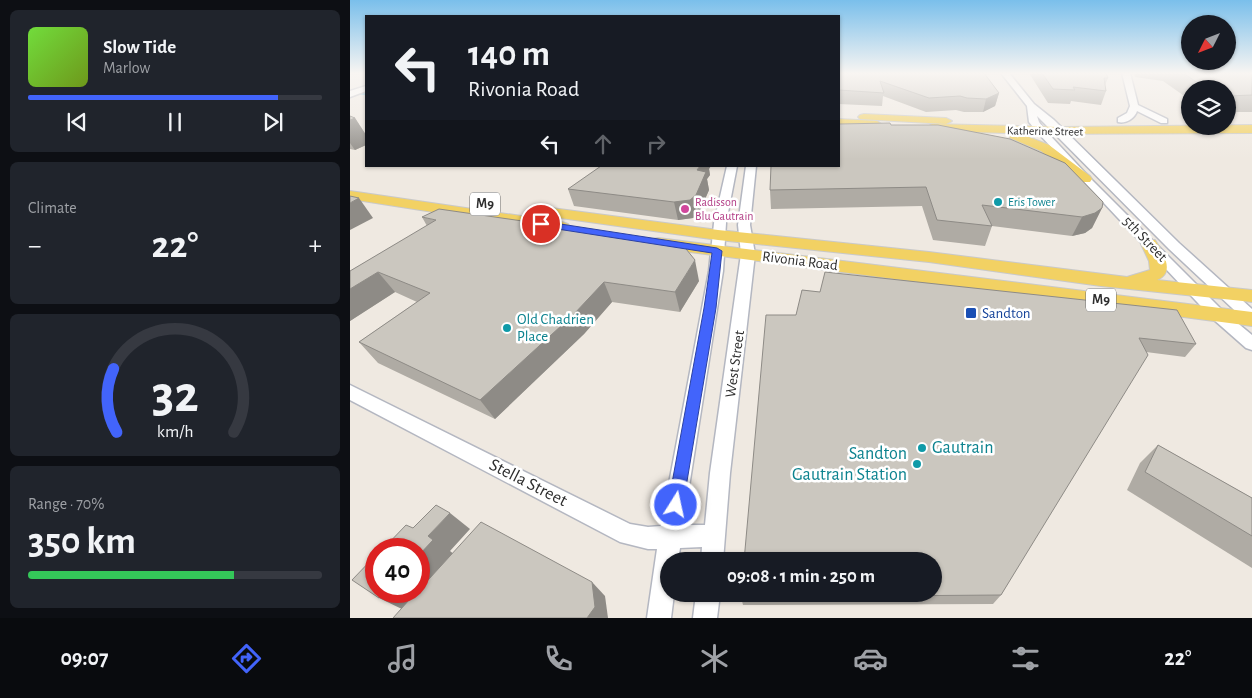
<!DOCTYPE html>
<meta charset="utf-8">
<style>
:root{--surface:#171b24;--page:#20242c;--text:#f1f3f6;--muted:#9ea1a6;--line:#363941;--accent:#4264fb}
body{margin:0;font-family:"Alegreya Sans",sans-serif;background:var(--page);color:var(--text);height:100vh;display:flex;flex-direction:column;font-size:19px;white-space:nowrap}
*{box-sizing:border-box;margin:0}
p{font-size:16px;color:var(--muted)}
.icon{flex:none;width:28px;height:28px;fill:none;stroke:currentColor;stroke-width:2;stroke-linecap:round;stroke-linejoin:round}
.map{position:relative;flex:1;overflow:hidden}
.panel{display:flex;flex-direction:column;gap:10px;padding:10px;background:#0d0f14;width:350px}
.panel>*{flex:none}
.top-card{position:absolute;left:15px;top:15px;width:475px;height:152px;border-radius:0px;box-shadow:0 1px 4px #0004;background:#171b24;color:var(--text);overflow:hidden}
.needle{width:32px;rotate:228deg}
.tools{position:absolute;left:831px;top:15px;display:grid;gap:10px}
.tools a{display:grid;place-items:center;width:55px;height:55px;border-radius:50%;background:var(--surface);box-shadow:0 1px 4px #0004;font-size:25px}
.speed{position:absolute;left:15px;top:538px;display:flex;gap:10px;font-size:25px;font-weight:700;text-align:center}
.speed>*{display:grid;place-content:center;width:65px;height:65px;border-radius:50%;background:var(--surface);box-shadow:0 1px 4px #0004;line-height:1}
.speed .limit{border:8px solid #d22;background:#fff;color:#111}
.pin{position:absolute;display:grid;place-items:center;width:42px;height:42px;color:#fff;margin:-21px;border:2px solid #fff;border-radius:50%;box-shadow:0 1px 5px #0007}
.me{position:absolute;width:55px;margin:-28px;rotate:10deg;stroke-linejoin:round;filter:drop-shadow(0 0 4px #0008)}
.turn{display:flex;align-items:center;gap:18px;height:105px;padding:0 20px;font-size:22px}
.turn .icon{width:65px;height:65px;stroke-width:2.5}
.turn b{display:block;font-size:35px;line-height:42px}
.lanes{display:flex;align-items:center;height:48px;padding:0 20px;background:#0003;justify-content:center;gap:25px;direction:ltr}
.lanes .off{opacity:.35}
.big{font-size:38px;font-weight:700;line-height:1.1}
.panel .widget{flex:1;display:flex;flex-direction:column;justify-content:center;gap:8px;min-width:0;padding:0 18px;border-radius:8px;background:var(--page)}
.panel .dial{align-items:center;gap:0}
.dial svg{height:130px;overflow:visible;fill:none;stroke:var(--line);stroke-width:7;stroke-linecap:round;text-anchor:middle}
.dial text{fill:var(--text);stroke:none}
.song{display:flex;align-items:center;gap:15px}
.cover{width:60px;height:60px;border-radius:8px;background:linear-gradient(135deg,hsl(100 70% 55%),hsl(80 70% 35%))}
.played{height:5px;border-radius:2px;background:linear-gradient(90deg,var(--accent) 85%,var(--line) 85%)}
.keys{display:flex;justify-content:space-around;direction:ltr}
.heat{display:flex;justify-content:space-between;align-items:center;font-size:28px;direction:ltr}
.charge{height:8px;border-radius:4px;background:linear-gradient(90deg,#34c759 70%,var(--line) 0)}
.trip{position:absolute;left:310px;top:552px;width:282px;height:50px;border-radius:25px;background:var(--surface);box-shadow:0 1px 4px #0004;font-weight:700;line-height:50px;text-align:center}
.menu{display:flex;height:80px;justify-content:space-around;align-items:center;background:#090b0e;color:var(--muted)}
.menu .icon{width:35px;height:35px}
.menu .on{color:var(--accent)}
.menu b{font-size:22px;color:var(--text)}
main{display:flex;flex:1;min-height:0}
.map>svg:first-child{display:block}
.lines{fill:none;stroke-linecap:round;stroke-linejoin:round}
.stream{stroke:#75cff0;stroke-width:2.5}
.minor-casing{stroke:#b4b7c1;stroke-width:3}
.major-casing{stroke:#c9c9c9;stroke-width:2}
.minor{fill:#fff;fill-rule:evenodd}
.major{fill:#f2d163;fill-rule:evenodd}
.wall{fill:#afaba4}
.shaded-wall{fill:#8e8b86}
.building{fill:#cbc7bf;stroke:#8e8b86}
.route{fill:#4264fb;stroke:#2b41a3}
.culture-dot{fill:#0f9aa8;stroke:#fff;stroke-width:2}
.hotel-dot{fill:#d1479c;stroke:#fff;stroke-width:2}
.transit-dot{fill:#1a4fb4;stroke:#fff;stroke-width:2}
.labels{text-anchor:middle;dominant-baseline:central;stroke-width:5;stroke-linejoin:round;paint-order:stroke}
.far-street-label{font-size:12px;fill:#2e2e2e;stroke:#fff}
.far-hotel-label{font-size:12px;fill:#b23c85;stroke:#fff;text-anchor:start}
.far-culture-label{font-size:12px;fill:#0d838f;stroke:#fff;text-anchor:start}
.shield{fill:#fff;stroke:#6d6d6d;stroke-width:1}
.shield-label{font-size:14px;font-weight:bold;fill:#2e2e2e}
.street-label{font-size:15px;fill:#2e2e2e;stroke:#fff}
.transit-label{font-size:15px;fill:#164399;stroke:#fff;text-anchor:start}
.culture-label{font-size:15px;fill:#0d838f;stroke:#fff;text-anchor:start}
.near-culture-label{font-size:18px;fill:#0d838f;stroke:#fff;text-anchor:start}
.near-street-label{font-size:18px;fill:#2e2e2e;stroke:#fff}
</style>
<main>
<section class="panel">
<div class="widget">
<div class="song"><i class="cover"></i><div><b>Slow Tide</b><p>Marlow</p></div></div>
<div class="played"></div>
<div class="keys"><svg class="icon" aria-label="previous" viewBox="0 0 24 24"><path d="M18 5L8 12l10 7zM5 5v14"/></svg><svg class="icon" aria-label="pause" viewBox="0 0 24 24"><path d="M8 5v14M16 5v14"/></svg><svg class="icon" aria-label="next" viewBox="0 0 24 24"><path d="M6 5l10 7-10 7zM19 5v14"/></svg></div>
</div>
<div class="widget"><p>Climate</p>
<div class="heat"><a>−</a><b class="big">22°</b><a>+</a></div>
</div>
<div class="widget dial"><svg viewBox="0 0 100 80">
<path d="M14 69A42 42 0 1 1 86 69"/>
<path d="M14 69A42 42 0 0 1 12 30" stroke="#4264fb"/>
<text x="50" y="56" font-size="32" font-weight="700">32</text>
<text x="50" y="72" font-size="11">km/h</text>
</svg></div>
<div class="widget"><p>Range · 70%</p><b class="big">350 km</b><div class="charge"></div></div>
</section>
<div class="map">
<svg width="902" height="618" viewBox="0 0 902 618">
<rect width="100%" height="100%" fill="#efe9e1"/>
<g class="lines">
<!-- stream -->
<polyline class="stream" points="0,92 16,94"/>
<!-- minor casing -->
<g class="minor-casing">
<g id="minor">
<polygon points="651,73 659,73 684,104 704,120 829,243 902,309 902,323 897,322 819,249 687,116 689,122 694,129 739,177 873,311 902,335 902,350 896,348 863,319 688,133 679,122 677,106"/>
<path d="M 772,73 L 780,73 L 788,105 L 817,119 L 817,123 L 811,123 L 787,111 C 785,118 776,124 768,122 L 768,118 L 777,113 L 780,106 Z"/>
<polygon points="16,86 16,91 0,97 0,91"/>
<polygon points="377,166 387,166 376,223 373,271 333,525 355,525 360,473 391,254 388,225 396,166 406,166 400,225 405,254 380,473 373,561 351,561 352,547 330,548 328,561 319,561 319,594 324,594 321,618 297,618 307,549 298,549 270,542 0,400 0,385 280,524 298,527 311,526 359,271 364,223"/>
<polygon points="346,594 370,594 367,618 343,618"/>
</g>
</g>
<!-- major casing -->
<g class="major-casing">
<g id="major">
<polygon points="514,114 596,118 602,121 596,124 510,119 508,117 510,115"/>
<polygon points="489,119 527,121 533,125 527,129 489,125"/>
<polygon points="582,124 711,127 902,125 902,133 671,134 699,145 740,176 742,179 740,182 730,182 691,151 660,138 659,133 578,131 576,128"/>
<polygon points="0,191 212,222 218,224 220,227 218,230 212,232 0,199"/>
<path d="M 194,207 L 368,230 L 579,252 L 777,277 L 800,270 L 799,261 L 791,244 L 793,240 L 805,240 C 813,253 826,272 807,280 L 902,290 L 902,302 L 751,286 L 579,262 L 368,240 L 189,215 L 186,212 L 189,209 Z"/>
<polygon points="308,238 902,312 902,326 302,247 300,243 302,239"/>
</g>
</g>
<!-- minor -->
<use href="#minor" class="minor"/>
<!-- major -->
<use href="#major" class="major"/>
</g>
<!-- wall -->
<g class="wall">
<polygon points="489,73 649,93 645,106 633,112 614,112 606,110 576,112 533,96 532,106 489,104"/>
<polygon points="679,73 756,73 758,78 755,85 756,91 751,105 721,101 720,104 698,103"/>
<polygon points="784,73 902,73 902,112 878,112 878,89 840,89 840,100 813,81 785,77"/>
<polygon points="0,116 5,118 16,135 16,145 5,150 0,149"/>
<polygon points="541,125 752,208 742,228 735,233 722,236 642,226 635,246 583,240 572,206 421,209 420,190"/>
<polygon points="359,169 360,175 357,179 359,190 349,213 343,218 328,220 224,206 218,189"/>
<polygon points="72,217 349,281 330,312 262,302 234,334 145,419 28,363 9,342 67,302 45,292 0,321 0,271 77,226"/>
<polygon points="452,290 846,344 835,357 796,352 651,595 643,604 393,605 391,597"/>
<polygon points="808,445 902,498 902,568 777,490 790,463"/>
</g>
<!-- shaded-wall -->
<g class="shaded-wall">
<polygon points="649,93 645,106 633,112 636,99"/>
<polygon points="5,118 16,135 16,145 5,150 0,143 0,120"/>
<polygon points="350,166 361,166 359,169 360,175 357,179 359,190 349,213 343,218 328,220 324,202"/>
<polygon points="9,198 23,218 0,230 0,203"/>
<polygon points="752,208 742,228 735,233 722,236 732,217"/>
<polygon points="345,260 349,281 330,312 325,292"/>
<polygon points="28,272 45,292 0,321 0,289"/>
<polygon points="254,282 262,302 234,334 145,419 130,400"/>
<polygon points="100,513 120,529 100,551 105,555 56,611 29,598 35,591 69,591 69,555 78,536"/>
<polygon points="242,582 255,596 258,618 237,618"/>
</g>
<!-- building -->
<g class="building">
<polygon points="489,73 634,73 649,93 636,99 617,98 610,96 579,98 530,81 534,93 489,90"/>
<polygon points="692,73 756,73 758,78 754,78 756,91 723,87 725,90 703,89"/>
<polygon points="833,73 902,73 902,95 878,96 878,89 857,89"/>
<polygon points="0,116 5,118 0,120"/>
<polygon points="540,123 541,125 588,125 660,139 715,163 753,202 752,208 745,213 732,217 632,205 642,226 587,220 576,187 420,190 421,166 489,166 489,124"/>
<polygon points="251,166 350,166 347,170 356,172 346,195 340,200 324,202 218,189"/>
<polygon points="0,196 9,198 0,203"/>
<polygon points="89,209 332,244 345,260 325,292 254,282 224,314 130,400 9,342 80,293 28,272 0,289 0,271 86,220 72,217"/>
<polygon points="475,272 827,310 846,344 789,338 798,355 651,595 391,597 391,594 584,594 584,561 394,561 416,315 446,315 452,290 470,292"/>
<polygon points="808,445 902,498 902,536 795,472"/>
<polygon points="86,505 100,513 78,536 83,540 69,555 69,549 33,549 56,525 63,528"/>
<polygon points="131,522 242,582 245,607 237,618 43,618 67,591 69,591 69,590"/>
<polygon points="26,555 26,591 35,591 29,598 2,580"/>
</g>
<!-- sky -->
<linearGradient id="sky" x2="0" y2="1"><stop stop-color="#7abfeb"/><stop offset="0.46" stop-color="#f8f5f2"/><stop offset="1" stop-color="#f8f5f2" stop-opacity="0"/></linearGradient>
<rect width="902" height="159" fill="url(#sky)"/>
<!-- route -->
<polygon class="route" points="191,221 367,248 372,251 366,308 332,511 326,513 320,511 318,505 354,308 362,253 188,226 188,222"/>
<!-- markers -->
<g class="culture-dot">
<circle cx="648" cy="202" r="5"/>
<circle cx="157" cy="328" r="5"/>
<circle cx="572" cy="448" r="5"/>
<circle cx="567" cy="464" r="5"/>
</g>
<circle class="hotel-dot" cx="335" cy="209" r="5"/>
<rect class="transit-dot" x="615" y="307" width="12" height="12" rx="2.5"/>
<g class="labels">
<!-- far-street labels -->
<g class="far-street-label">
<text transform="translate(695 131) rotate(1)">Katherine Street</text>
</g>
<!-- far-hotel labels -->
<g class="far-hotel-label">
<text x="345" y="202">Radisson<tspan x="345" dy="14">Blu Gautrain</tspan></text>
</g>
<!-- far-culture labels -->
<g class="far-culture-label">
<text x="658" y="202">Eris Tower</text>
</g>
<!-- shield labels -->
<g class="shield">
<rect x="120" y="192.5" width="30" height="23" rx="4"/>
<rect x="736" y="288.5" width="30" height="23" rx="4"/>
</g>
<g class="shield-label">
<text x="135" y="204">M9</text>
<text x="751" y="300">M9</text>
</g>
<!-- street labels -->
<g class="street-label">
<text transform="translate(795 239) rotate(46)">5th Street</text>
<text transform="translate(450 261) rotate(7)">Rivonia Road</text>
<text transform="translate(385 364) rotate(-82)">West Street</text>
</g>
<!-- transit labels -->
<g class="transit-label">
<text x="632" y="313">Sandton</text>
</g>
<!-- culture labels -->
<g class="culture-label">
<text x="167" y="319">Old Chadrien<tspan x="167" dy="17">Place</tspan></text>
</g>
<!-- near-culture labels -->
<g class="near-culture-label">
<text x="582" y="448">Gautrain</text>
<text x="557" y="454" text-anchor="end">Sandton<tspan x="557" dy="21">Gautrain Station</tspan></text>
</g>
<!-- near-street labels -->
<g class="near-street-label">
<text transform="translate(178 483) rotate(27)">Stella Street</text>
</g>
</g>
</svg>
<div class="tools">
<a><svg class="needle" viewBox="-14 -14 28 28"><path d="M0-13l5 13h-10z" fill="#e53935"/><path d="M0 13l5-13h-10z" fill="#9ea1a6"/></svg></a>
<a><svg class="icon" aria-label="layers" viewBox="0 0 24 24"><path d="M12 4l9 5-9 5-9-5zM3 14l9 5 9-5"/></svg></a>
</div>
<div class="speed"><div class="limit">40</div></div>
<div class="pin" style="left:191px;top:224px;background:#d93025"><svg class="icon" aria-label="arrive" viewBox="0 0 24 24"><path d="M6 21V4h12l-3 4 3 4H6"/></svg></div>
<svg class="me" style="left:326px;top:505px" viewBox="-20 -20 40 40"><circle r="17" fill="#4264fb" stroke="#fff" stroke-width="3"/><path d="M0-11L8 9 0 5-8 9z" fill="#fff"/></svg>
<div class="trip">09:08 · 1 min · 250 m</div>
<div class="top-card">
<div class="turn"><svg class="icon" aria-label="left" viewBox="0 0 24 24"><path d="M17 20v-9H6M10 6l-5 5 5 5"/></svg><div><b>140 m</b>Rivonia Road</div></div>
<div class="lanes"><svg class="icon" aria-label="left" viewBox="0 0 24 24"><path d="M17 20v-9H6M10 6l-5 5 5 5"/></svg><svg class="icon off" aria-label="ahead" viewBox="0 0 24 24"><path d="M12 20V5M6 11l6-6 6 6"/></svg><svg class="icon off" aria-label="right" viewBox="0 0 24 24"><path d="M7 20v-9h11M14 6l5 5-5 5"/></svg></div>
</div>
</div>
</main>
<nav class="menu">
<b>09:07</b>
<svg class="icon on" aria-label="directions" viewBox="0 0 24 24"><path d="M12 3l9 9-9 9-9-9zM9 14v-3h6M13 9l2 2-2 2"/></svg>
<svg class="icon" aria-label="music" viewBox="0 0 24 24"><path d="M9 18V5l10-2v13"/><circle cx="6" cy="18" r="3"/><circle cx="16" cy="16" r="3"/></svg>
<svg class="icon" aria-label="phone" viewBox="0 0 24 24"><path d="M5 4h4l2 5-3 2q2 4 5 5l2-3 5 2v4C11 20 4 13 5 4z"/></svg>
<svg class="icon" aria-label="climate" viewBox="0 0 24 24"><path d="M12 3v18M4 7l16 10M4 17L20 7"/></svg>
<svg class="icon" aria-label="car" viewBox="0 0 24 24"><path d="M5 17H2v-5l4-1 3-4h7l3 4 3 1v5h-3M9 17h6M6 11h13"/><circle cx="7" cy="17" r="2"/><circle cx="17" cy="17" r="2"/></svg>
<svg class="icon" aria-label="filters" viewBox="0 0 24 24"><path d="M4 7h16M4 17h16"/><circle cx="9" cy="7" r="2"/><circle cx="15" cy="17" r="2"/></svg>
<b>22°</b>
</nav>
